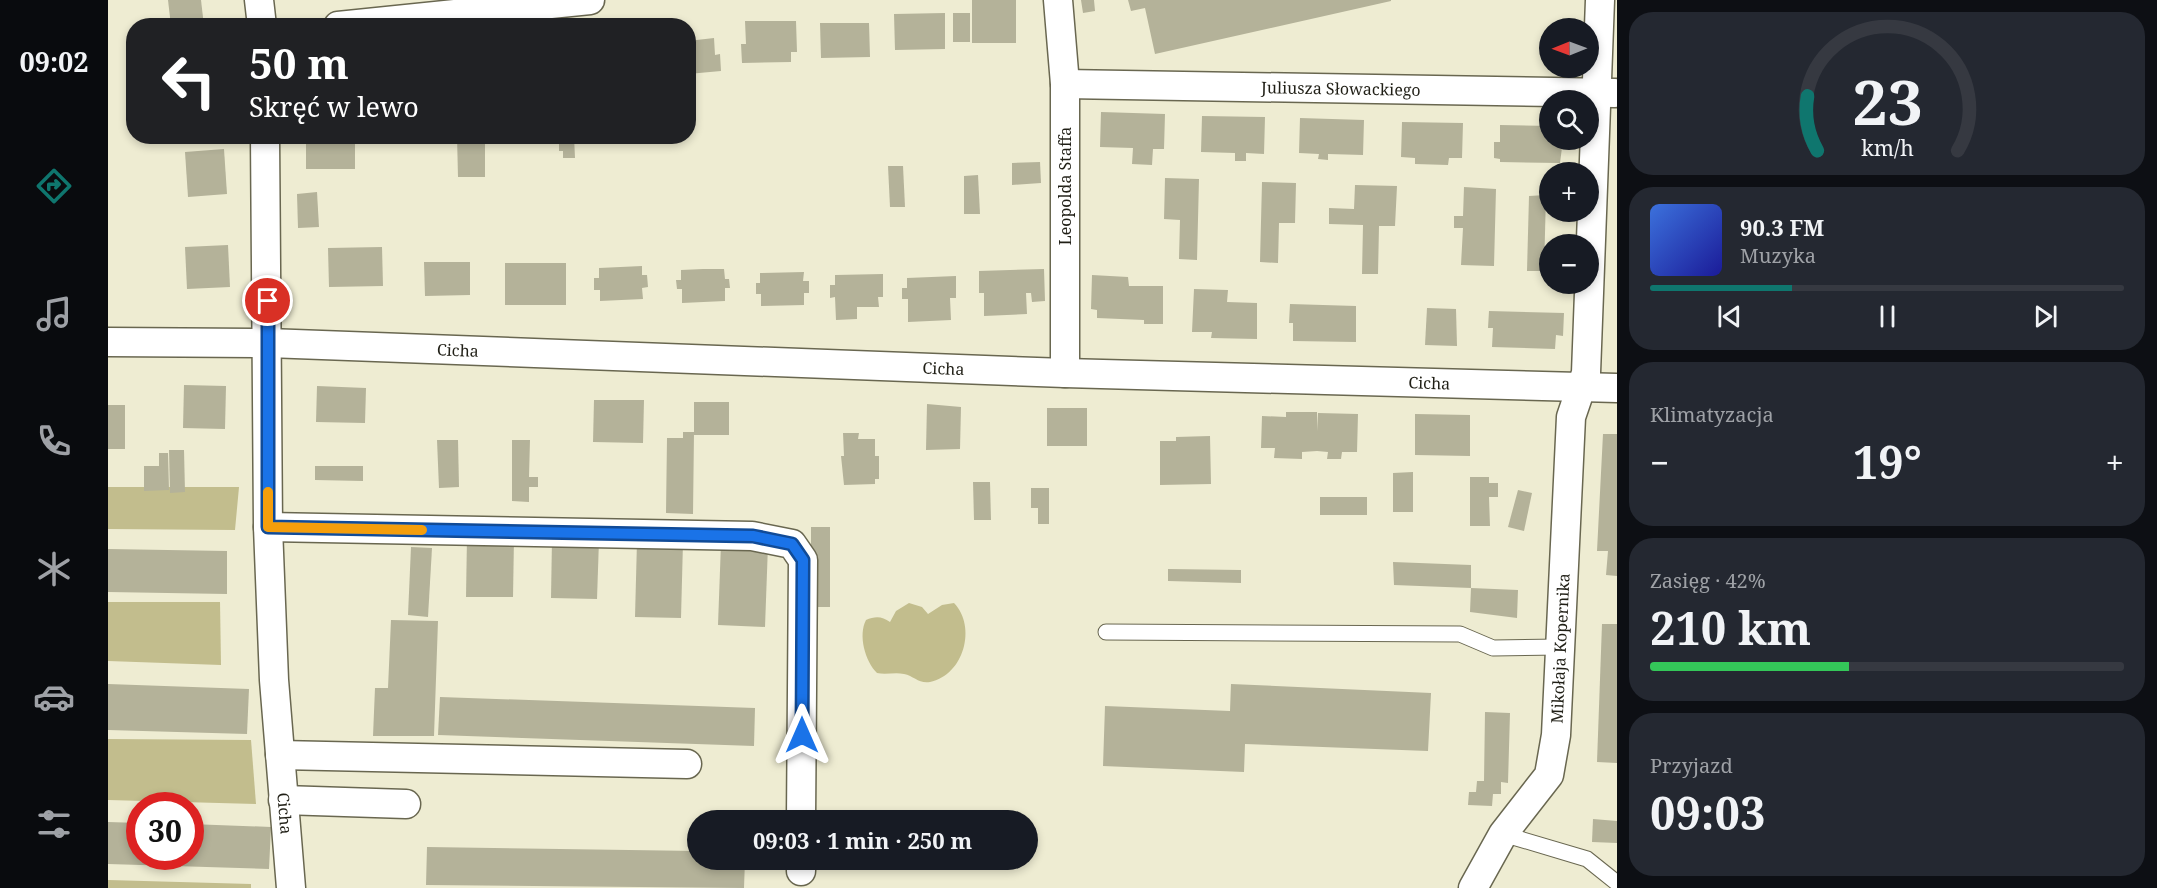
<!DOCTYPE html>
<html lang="pl">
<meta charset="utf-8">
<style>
:root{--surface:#171b24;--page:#242831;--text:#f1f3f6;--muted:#9ea1a6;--line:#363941;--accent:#0f766e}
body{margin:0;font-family:"Noto Serif",serif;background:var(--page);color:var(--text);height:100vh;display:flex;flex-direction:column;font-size:22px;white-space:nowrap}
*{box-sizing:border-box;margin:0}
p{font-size:20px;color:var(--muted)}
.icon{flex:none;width:33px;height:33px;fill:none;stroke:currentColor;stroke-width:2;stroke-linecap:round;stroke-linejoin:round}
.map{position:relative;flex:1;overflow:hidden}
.panel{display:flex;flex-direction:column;gap:12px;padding:12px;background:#0d0f14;width:540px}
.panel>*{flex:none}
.banner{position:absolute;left:18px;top:18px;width:570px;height:126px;border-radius:24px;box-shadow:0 3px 9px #0003;background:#202124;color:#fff;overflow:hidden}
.needle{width:39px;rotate:269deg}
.fabs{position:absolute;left:1431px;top:18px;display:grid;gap:12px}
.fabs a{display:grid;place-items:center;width:60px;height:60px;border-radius:50%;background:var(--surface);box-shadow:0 3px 9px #0003;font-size:30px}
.speed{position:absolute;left:18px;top:792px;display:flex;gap:12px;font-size:30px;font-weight:700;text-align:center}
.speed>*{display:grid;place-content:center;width:78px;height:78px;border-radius:50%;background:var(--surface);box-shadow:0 3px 9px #0003;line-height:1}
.speed .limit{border:9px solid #d22;background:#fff;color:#111}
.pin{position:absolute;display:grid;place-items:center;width:51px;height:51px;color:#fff;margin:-26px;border:3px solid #fff;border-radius:50%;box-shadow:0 2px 6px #0007}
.me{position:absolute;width:66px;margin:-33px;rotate:0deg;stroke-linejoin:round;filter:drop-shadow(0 0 4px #0008)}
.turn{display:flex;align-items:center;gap:21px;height:126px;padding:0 24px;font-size:27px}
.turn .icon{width:78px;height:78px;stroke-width:2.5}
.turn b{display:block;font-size:42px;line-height:51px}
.big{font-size:45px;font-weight:700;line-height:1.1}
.panel .card{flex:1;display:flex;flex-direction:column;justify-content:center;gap:9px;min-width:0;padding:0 21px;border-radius:24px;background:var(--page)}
.panel .dial{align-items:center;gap:0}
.dial svg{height:156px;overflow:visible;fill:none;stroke:var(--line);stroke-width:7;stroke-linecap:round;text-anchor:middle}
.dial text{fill:var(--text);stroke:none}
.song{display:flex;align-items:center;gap:18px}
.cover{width:72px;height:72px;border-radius:9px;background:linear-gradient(135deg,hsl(220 70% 55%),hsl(240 70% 35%))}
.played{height:6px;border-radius:3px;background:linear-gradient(90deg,var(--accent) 30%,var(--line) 30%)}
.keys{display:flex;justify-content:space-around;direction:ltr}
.heat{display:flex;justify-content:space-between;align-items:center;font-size:33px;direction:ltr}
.charge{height:9px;border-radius:4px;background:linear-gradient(90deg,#34c759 42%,var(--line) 0)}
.trip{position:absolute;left:579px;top:810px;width:351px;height:60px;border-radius:30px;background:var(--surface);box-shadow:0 3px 9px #0003;font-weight:700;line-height:60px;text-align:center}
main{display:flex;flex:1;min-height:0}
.tabs{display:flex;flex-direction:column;width:108px;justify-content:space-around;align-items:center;background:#090b0e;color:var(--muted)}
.tabs .icon{width:42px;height:42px}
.tabs .active{color:var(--accent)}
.tabs b{font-size:27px;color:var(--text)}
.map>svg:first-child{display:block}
.green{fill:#c2bd8d}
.building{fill:#b4b299}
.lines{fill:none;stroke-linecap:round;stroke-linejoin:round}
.service-casing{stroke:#696750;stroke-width:17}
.minor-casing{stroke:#696750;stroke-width:31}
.service{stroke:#fff;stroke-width:15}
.minor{stroke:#fff;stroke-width:28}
.route-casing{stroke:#114b97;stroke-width:15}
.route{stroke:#1a73e8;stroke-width:10}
.slow{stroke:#f59e0b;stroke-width:10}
.labels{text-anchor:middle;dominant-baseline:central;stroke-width:6;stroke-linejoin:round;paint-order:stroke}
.street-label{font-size:16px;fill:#201f16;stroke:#fff}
</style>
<main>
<nav class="tabs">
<b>09:02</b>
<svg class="icon active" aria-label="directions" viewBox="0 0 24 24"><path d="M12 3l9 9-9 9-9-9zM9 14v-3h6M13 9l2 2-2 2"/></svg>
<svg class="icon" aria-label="music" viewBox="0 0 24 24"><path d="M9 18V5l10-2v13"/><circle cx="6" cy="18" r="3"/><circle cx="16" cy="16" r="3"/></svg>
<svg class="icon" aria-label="phone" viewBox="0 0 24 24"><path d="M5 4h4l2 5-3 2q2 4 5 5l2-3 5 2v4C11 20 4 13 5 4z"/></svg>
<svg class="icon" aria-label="climate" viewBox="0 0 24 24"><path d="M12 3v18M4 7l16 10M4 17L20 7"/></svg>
<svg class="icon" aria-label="car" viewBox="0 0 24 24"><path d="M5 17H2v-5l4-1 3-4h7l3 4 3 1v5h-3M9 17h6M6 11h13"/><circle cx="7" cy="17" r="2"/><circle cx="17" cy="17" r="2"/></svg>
<svg class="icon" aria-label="filters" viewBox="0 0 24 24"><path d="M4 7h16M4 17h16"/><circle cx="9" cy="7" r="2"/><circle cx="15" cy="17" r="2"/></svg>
</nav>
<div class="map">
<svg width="1509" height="888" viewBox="0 0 1509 888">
<rect width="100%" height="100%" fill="#eeecd2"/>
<!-- green -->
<g class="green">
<polygon points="0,487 131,487 127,530 0,529"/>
<polygon points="0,602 112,602 113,665 0,661"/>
<path d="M 801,603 L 814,607 L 820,614 L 834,605 L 846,603 C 869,627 856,675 822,682 C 811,684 806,676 796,674 C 787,672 778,675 769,673 C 757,661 750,635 758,620 C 767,616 774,616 782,622 L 788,611 Z"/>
<polygon points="0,739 143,740 148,804 0,800"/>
<polygon points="0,880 143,884 143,888 0,888"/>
</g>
<!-- building -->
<g class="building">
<polygon points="60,0 93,0 96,26 63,26"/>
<rect x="864" y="0" width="44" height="43"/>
<polygon points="973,0 986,0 987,11 975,13"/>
<polygon points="1020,0 1283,0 1283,1 1047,54 1037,8 1023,11"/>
<polygon points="837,13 837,49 787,50 786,14"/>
<rect x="845" y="13" width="17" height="29"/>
<polygon points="637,21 688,21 689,52 683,52 683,62 634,63 633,44 638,44"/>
<polygon points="712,23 761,23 762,57 713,58"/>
<polygon points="606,38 607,55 612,54 613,71 580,74 580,41"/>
<polygon points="993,112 1057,114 1056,149 1045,149 1044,165 1024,164 1025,148 992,147"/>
<polygon points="1094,116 1157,117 1156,154 1138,153 1138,161 1127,161 1127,153 1093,152"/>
<polygon points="1192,118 1256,120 1255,155 1220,154 1220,160 1210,159 1211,154 1191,153"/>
<polygon points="1294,122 1355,123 1354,158 1341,158 1340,165 1307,164 1307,158 1293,157"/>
<polygon points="1392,125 1442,126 1442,140 1455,140 1452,163 1392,162 1392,159 1386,158 1386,142 1392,142"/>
<rect x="198" y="136" width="49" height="33"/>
<polygon points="349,136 377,136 377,177 350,177"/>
<polygon points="451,136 466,136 467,158 455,158 455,151 451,151"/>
<polygon points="116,149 119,194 80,197 77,152"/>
<polygon points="932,162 933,183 904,185 904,163"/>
<polygon points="780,166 795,166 797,207 782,207"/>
<polygon points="870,175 872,214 856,214 856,176"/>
<polygon points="1057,178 1091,179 1089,260 1071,259 1072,220 1056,219"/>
<polygon points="1154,182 1188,183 1187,223 1171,223 1170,263 1152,262"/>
<polygon points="1247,185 1289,186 1287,226 1271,226 1270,274 1254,274 1255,225 1221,224 1221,208 1246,209"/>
<polygon points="1356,187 1388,189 1386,266 1353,265 1355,228 1346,228 1346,216 1355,216"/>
<polygon points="209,192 211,227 190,228 189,194"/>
<polygon points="1438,195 1436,271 1419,271 1421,196"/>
<polygon points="120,245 122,287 79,289 77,247"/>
<polygon points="274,247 275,286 221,287 220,248"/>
<polygon points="316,262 362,262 362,295 317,296"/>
<rect x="397" y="263" width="61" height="42"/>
<polygon points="534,266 534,275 539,275 540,287 534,288 535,299 492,301 492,290 486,290 486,278 491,278 491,268"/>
<polygon points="595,269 616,269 617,279 621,279 622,288 617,288 617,301 574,303 574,289 569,289 568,280 573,280 573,270"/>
<polygon points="936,269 937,301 924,302 923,293 918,293 919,314 876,316 876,293 871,293 871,271"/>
<polygon points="696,272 695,281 701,281 701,293 696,293 696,305 653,306 653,294 648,294 648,283 652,283 652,273"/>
<polygon points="775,274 775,297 770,297 771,307 749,307 749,319 728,320 727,297 722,298 722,285 727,285 727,275"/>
<polygon points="984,275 1020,277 1021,286 1055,286 1055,324 1036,324 1036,320 989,318 989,310 983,309"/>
<polygon points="848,276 848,298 842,298 843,320 800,322 800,299 794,299 794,288 799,288 799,278"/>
<polygon points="1086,289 1120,290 1119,302 1149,303 1149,339 1103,338 1104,332 1084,332"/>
<polygon points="1182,304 1248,306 1248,342 1185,341 1185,323 1181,323"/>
<polygon points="1319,308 1348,309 1349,346 1317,345"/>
<polygon points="1381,311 1456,313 1455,336 1448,335 1447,349 1384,347 1385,328 1380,328"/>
<polygon points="76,385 118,386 117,429 75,428"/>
<polygon points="209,386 258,388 257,423 208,422"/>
<polygon points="486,400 536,400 535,443 485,442"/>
<rect x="586" y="402" width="35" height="33"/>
<polygon points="819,404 853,407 852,449 818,450"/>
<rect x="0" y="405" width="17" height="44"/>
<rect x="939" y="408" width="40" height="38"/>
<polygon points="1178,412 1209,412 1209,431 1210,413 1250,414 1249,452 1234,452 1233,459 1219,459 1220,452 1209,451 1194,452 1194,459 1166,458 1167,448 1153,448 1154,416 1178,417"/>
<polygon points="1307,414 1362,415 1362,456 1307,455"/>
<polygon points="575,432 586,432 585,514 558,513 559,438 575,438"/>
<polygon points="735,433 751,433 750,439 767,439 767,456 771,456 771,479 767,479 767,484 736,485 733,456 736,456"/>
<polygon points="1495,434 1509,434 1509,576 1498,575 1500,551 1489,551"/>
<polygon points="1102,436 1103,484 1052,485 1052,441 1068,441 1068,437"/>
<polygon points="329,440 350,440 351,487 331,488"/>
<polygon points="404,440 422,440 421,477 430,477 430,487 421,487 421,502 404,501"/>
<polygon points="61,450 76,450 77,492 62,493"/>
<polygon points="51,453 60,453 61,490 36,491 36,466 51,466"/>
<polygon points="207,466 255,466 255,481 207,480"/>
<polygon points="1305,472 1305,512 1285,512 1285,473"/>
<polygon points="1362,477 1381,477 1381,483 1390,483 1390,497 1381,497 1382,526 1362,526"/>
<polygon points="865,482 882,482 883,520 866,520"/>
<polygon points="923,488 941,488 941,524 930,524 930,508 923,508"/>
<polygon points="1410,490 1424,493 1416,531 1400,527"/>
<rect x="1212" y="497" width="47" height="18"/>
<rect x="703" y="527" width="19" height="80"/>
<polygon points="359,537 406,538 405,597 358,597"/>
<polygon points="444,539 491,540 489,599 443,598"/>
<polygon points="529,541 575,542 573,618 527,617"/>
<polygon points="613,543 660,545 657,627 610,625"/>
<polygon points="303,547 324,548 320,617 300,615"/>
<polygon points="0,549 119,551 119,594 0,592"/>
<polygon points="1285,562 1363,565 1363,588 1410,590 1409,618 1362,612 1363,588 1286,585"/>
<polygon points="1060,569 1133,570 1133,583 1060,581"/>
<polygon points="283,620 330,621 326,736 265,736 267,688 280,688"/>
<polygon points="1494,624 1509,624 1509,763 1489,762"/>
<polygon points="0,684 141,689 139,734 0,730"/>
<polygon points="1123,684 1323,693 1320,751 1137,744 1136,772 995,766 997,706 1122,711"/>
<polygon points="332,697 647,708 646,746 330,735"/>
<polygon points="1377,712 1402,713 1400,783 1393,782 1393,794 1385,794 1384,806 1360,805 1361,792 1368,792 1369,781 1376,781"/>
<polygon points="1485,819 1509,821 1509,843 1484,842"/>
<polygon points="0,822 32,823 32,856 82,856 82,824 163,827 161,869 0,864"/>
<polygon points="319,847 590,851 590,860 637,860 636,888 318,885"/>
</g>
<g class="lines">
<!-- service casing -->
<g class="service-casing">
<g id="service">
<polyline points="998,632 1352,634 1385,648 1451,647"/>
<polyline points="1395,834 1479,859 1509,883"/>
</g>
</g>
<!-- minor casing -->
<g class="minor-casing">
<g id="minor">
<polyline points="151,0 154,26"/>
<polyline points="950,0 957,84 957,373"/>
<polyline points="230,26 482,0"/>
<path id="s1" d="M 957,84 L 1507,93"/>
<path id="s2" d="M 157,136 L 160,527 L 166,680 L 183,888"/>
<path id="s3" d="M 0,342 L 160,343 L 957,373 L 1509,388"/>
<polyline points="160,527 644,536 684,544 695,560 693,820"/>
<polyline points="172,755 579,764"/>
<polyline points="175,800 298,804"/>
<polyline points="693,860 693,871"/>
<path id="s4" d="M 1365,888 L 1395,834 L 1441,775 L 1448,735 L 1463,417 L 1478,373 L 1492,0"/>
</g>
</g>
<!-- service -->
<use href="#service" class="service"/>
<!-- minor -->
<use href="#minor" class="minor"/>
</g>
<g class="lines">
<!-- route casing -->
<g class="route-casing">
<polyline id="route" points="160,301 160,527 645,536 684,544 695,560 694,735"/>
</g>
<!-- route -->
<use href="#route" class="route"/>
<!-- slow -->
<polyline class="slow" points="160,492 160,527 314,530"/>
</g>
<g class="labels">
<!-- street labels -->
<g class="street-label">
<text stroke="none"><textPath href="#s1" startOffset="276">Juliusza Słowackiego</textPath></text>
<text transform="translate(957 186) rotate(-90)">Leopolda Staffa</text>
<text stroke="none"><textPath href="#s3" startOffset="350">Cicha</textPath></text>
<text stroke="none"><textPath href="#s3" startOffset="836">Cicha</textPath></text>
<text stroke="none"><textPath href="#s3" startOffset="1322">Cicha</textPath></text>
<text stroke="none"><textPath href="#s4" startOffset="264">Mikołaja Kopernika</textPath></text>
<text stroke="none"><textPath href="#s2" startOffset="678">Cicha</textPath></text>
</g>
</g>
</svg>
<div class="fabs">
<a><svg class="needle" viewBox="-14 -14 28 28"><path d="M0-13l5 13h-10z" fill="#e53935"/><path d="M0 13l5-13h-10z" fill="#9ea1a6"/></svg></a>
<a><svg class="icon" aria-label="search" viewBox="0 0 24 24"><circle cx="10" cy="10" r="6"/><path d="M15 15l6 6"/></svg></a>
<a>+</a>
<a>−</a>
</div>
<div class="speed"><div class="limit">30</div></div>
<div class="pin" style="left:160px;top:301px;background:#d93025"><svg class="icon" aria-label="arrive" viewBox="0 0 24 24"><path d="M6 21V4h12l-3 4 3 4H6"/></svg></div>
<svg class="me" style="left:694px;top:735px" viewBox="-20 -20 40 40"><path d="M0-17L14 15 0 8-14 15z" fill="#1a73e8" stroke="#fff" stroke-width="4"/></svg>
<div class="trip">09:03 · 1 min · 250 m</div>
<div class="banner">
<div class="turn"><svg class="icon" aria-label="left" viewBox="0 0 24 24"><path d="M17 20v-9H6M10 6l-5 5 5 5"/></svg><div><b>50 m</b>Skręć w lewo</div></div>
</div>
</div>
<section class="panel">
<div class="card dial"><svg viewBox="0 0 100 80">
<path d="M14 69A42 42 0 1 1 86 69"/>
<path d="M14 69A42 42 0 0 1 9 41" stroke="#0f766e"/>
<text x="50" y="56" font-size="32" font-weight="700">23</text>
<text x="50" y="72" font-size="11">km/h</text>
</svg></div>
<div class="card">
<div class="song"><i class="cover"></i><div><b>90.3 FM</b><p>Muzyka</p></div></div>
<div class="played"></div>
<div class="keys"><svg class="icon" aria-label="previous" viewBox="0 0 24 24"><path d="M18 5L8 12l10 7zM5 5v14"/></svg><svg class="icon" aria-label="pause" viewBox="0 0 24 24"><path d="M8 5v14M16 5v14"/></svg><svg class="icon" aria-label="next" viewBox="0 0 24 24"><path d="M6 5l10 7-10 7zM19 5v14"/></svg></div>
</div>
<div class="card"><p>Klimatyzacja</p>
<div class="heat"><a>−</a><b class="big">19°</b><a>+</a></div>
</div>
<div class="card"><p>Zasięg · 42%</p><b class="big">210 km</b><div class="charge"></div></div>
<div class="card"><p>Przyjazd</p><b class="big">09:03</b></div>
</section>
</main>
